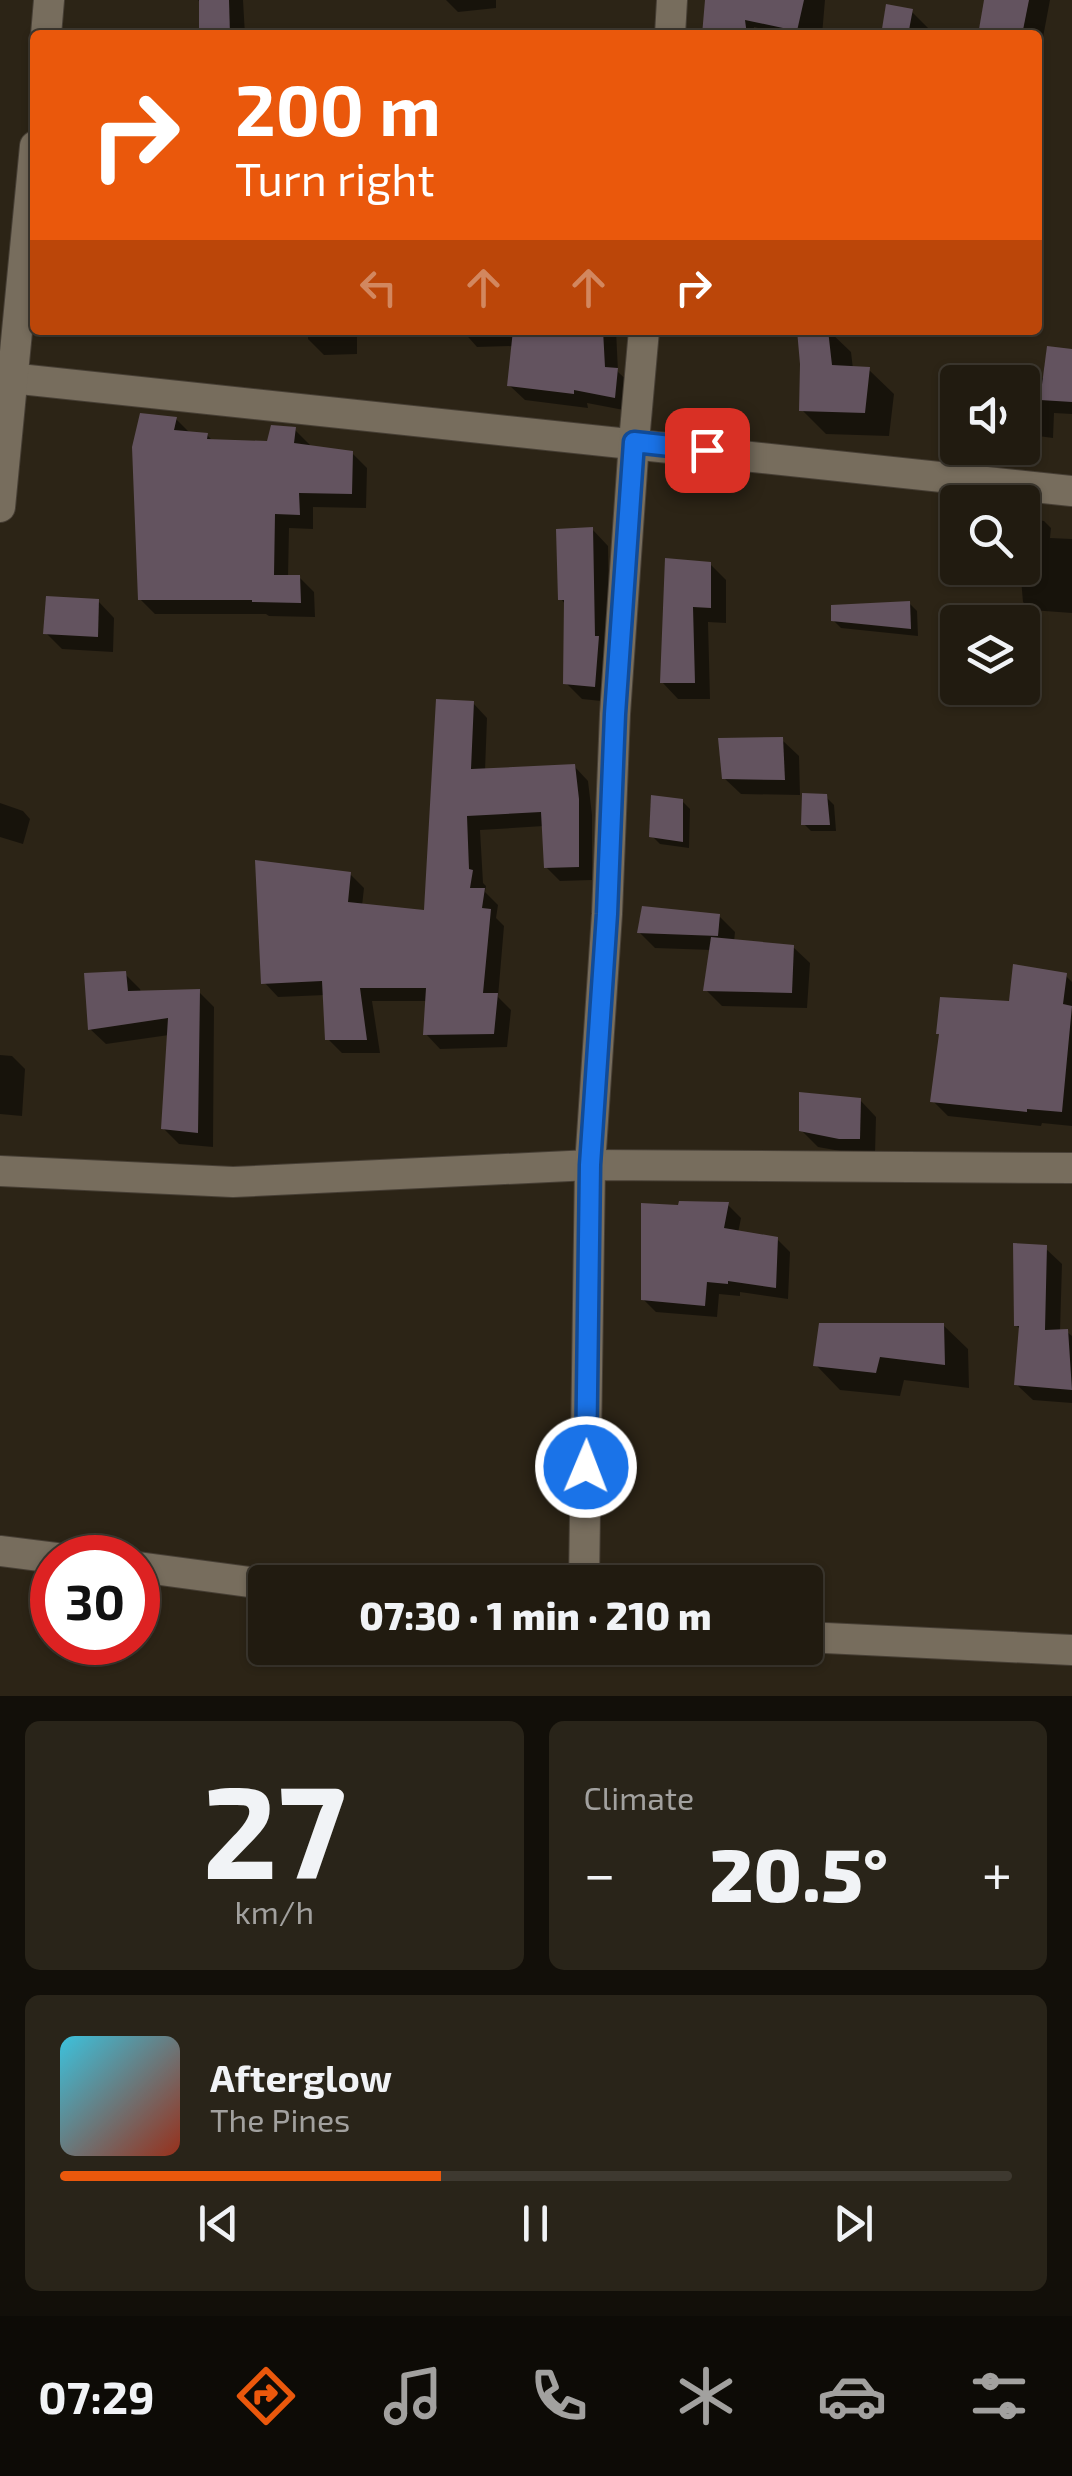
<!DOCTYPE html>
<meta charset="utf-8">
<style>
:root{--surface:#211b10;--page:#292419;--text:#f1f3f6;--muted:#a2a19f;--line:#3e3930;--accent:#ea580c}
body{margin:0;font-family:"Exo 2",sans-serif;background:var(--page);color:var(--text);height:100vh;display:flex;flex-direction:column;font-size:38px;white-space:nowrap}
*{box-sizing:border-box;margin:0}
p{font-size:32px;color:var(--muted)}
.icon{flex:none;width:55px;height:55px;fill:none;stroke:currentColor;stroke-width:2;stroke-linecap:round;stroke-linejoin:round}
.map{position:relative;height:1696px;overflow:hidden}
.panel{display:flex;flex-direction:column;gap:25px;padding:25px;background:#120f09;flex:1}
.panel>*{flex:none}
.banner{position:absolute;left:30px;top:30px;width:1012px;height:305px;border-radius:10px;box-shadow:0 2px 8px #0004,0 0 0 2px var(--line);background:#ea580c;color:#fff;overflow:hidden}
.buttons{position:absolute;left:940px;top:365px;display:grid;gap:20px}
.buttons a{display:grid;place-items:center;width:100px;height:100px;border-radius:10px;background:var(--surface);box-shadow:0 2px 8px #0004,0 0 0 2px var(--line);font-size:50px}
.speed{position:absolute;left:30px;top:1535px;display:flex;gap:20px;font-size:50px;font-weight:700;text-align:center}
.speed>*{display:grid;place-content:center;width:130px;height:130px;border-radius:50%;background:var(--surface);box-shadow:0 2px 8px #0004,0 0 0 2px var(--line);line-height:1}
.speed .limit{border:15px solid #d22;background:#fff;color:#111}
.pin{position:absolute;display:grid;place-items:center;width:85px;height:85px;color:#fff;margin:-42px;border-radius:20px;box-shadow:0 5px 15px #0006}
.me{position:absolute;width:110px;margin:-55px;rotate:1deg;stroke-linejoin:round;filter:drop-shadow(0 0 8px #0008)}
.turn{display:flex;align-items:center;gap:35px;height:210px;padding:0 40px;font-size:45px}
.turn .icon{width:130px;height:130px;stroke-width:2.5}
.turn b{display:block;font-size:70px;line-height:85px}
.lanes{display:flex;align-items:center;height:95px;padding:0 40px;background:#0003;justify-content:center;gap:50px;direction:ltr}
.lanes .off{opacity:.35}
.big{font-size:75px;font-weight:800;line-height:1.1}
.panel .tile{flex:1;display:flex;flex-direction:column;justify-content:center;gap:15px;min-width:0;padding:0 35px;border-radius:15px;background:var(--page)}
.panel .dial{align-items:center;gap:0}
.dial b{font-size:130px;line-height:1}
.song{display:flex;align-items:center;gap:30px}
.cover{width:120px;height:120px;border-radius:15px;background:linear-gradient(135deg,hsl(190 70% 55%),hsl(10 70% 35%))}
.played{height:10px;border-radius:5px;background:linear-gradient(90deg,var(--accent) 40%,var(--line) 40%)}
.keys{display:flex;justify-content:space-around;direction:ltr}
.heat{display:flex;justify-content:space-between;align-items:center;font-size:55px;direction:ltr}
.panel .tiles{flex:1;display:grid;gap:25px;grid-template-columns:1fr 1fr}
.tile:last-child{grid-column:span 2}
.trip{position:absolute;left:248px;top:1565px;width:575px;height:100px;border-radius:10px;background:var(--surface);box-shadow:0 2px 8px #0004,0 0 0 2px var(--line);font-weight:800;line-height:100px;text-align:center}
.tabs{display:flex;height:160px;justify-content:space-around;align-items:center;background:#0d0b06;color:var(--muted)}
.tabs .icon{width:70px;height:70px}
.tabs .selected{color:var(--accent)}
.tabs b{font-size:45px;color:var(--text)}
.map>svg:first-child{display:block}
.shadow{fill:#0007}
.building{fill:#63535f}
.lines{fill:none;stroke-linecap:round;stroke-linejoin:round}
.minor-casing{stroke:#473f35;stroke-width:32}
.minor{stroke:#776d5d;stroke-width:30}
.route-casing{stroke:#114b97;stroke-width:25}
.route{stroke:#1a73e8;stroke-width:18}
</style>
<div class="map">
<svg width="1072" height="1696" viewBox="0 0 1072 1696">
<rect width="100%" height="100%" fill="#2c2416"/>
<!-- shadow -->
<g class="shadow">
<polygon points="198,0 243,0 245,35 202,35 201,4"/>
<polygon points="446,0 496,0 496,8 458,12"/>
<polygon points="708,0 825,0 822,35 786,35 754,27 754,35 705,35"/>
<polygon points="987,0 1050,0 1038,64 1038,35 981,35"/>
<polygon points="912,12 930,30 929,35 884,35"/>
<polygon points="308,330 357,330 357,354 324,355 308,339"/>
<polygon points="462,330 616,330 618,372 632,385 629,411 587,403 588,408 525,400 510,386 514,346 477,347"/>
<polygon points="800,330 828,330 851,352 853,369 869,370 894,394 889,436 826,434 802,410"/>
<polygon points="1072,351 1072,414 1054,413 1053,438 1038,436 1036,443 1022,441 1022,382 999,382 999,375 1041,377 1045,381"/>
<polygon points="943,399 958,401 958,440 951,439 943,432"/>
<polygon points="176,419 191,434 207,435 213,441 269,444 295,430 310,445 309,448 352,453 367,468 366,508 313,507 313,529 289,528 288,577 299,577 314,592 315,617 269,616 266,614 155,614 140,599"/>
<polygon points="1022,517 1044,521 1051,528 1050,538 1072,539 1072,613 1031,610 1023,602 1020,568 1022,568"/>
<polygon points="592,529 608,546 611,702 582,699 566,683 566,605 561,599"/>
<polygon points="710,564 726,580 726,623 708,622 710,699 678,699 662,682"/>
<polygon points="98,601 114,618 113,652 62,649 46,633"/>
<polygon points="909,603 917,611 918,636 841,628 833,620"/>
<polygon points="473,703 487,718 485,771 574,766 588,781 592,815 592,880 560,881 546,867 544,826 480,830 483,883 486,886 485,892 498,905 496,918 504,926 498,997 511,1010 507,1047 440,1049 426,1034 428,1001 372,1001 380,1053 342,1053 328,1039 325,995 278,997 264,982 350,874 364,888 362,906 426,912"/>
<polygon points="782,740 799,756 800,795 741,794 724,778"/>
<polygon points="826,797 834,805 836,831 811,831 804,824"/>
<polygon points="682,801 690,809 689,848 660,844 652,836"/>
<polygon points="0,803 23,811 30,819 23,844 0,837"/>
<polygon points="719,916 735,932 734,942 793,947 810,963 807,1008 722,1006 706,990 712,950 655,948 639,932"/>
<polygon points="125,974 140,989 141,993 199,992 214,1007 213,1147 179,1144 163,1128 169,1035 106,1044 90,1029"/>
<polygon points="1065,975 1072,982 1072,1126 1042,1123 1041,1126 948,1116 933,1101 1011,1004"/>
<polygon points="0,1055 12,1056 25,1069 22,1116 0,1114"/>
<polygon points="860,1100 876,1117 875,1154 857,1154 818,1147 801,1130"/>
<polygon points="728,1205 741,1218 738,1233 777,1239 790,1252 788,1299 740,1292 740,1296 719,1294 717,1317 656,1312 643,1299"/>
<polygon points="1045,1248 1062,1264 1060,1332 1067,1332 1072,1336 1072,1403 1033,1400 1016,1384 1021,1330 1016,1325"/>
<polygon points="943,1325 968,1349 969,1388 904,1380 900,1396 840,1390 816,1365"/>
</g>
<!-- building -->
<g class="building">
<polygon points="199,0 229,0 230,35 199,35"/>
<polygon points="705,0 804,0 797,31 745,20 747,35 702,35"/>
<polygon points="984,0 1029,0 1022,35 978,35"/>
<polygon points="886,4 913,9 908,35 881,35"/>
<polygon points="513,330 603,330 605,367 618,368 615,398 574,390 574,394 507,386"/>
<polygon points="797,330 828,330 832,365 870,367 865,413 799,411 800,364"/>
<polygon points="1047,346 1072,349 1072,402 1040,400"/>
<polygon points="140,413 177,417 174,430 208,433 207,439 267,441 271,425 296,427 294,443 353,451 352,494 299,493 300,515 275,514 274,575 300,575 301,603 252,602 252,600 138,600 132,447"/>
<polygon points="593,527 595,636 599,636 595,687 563,684 564,600 558,600 556,529"/>
<polygon points="665,558 711,562 711,608 693,607 695,683 660,683"/>
<polygon points="46,596 99,599 98,637 43,634"/>
<polygon points="910,601 911,629 831,621 831,605"/>
<polygon points="436,699 474,701 471,769 575,764 579,799 579,867 544,868 541,812 467,816 469,869 473,870 470,888 485,888 482,908 491,909 483,993 498,993 494,1034 423,1035 426,988 360,988 367,1040 325,1040 322,981 261,984 255,860 351,872 348,902 424,910"/>
<polygon points="783,737 785,780 722,779 718,738"/>
<polygon points="802,793 827,794 830,825 801,825"/>
<polygon points="651,795 683,799 683,842 649,837"/>
<polygon points="642,906 720,914 718,936 637,933"/>
<polygon points="711,937 794,945 792,993 703,991"/>
<polygon points="1013,964 1067,973 1063,1004 1072,1006 1062,1112 1027,1109 1027,1112 930,1102 939,1034 936,1034 940,997 1009,1001"/>
<polygon points="126,971 128,991 200,989 198,1133 161,1129 168,1018 88,1030 84,973"/>
<polygon points="799,1092 861,1098 860,1139 839,1139 799,1131"/>
<polygon points="679,1201 729,1202 724,1228 778,1237 776,1288 728,1281 728,1284 707,1282 705,1306 641,1300 641,1203 678,1205"/>
<polygon points="1013,1243 1047,1245 1045,1330 1068,1329 1072,1390 1014,1385 1019,1326 1014,1326"/>
<polygon points="819,1323 944,1323 945,1365 880,1357 876,1373 813,1366"/>
</g>
<g class="lines">
<!-- minor casing -->
<g class="minor-casing">
<g id="minor">
<polyline points="46,35 49,0"/>
<polyline points="670,35 672,0"/>
<polyline points="0,377 1072,491"/>
<polyline points="0,507 35,146"/>
<polyline points="0,1171 233,1182 590,1165 1072,1168"/>
<polyline points="0,1551 56,1558"/>
<polyline points="138,1567 265,1584"/>
<polyline points="584,1582 590,1165 607,914 615,714 634,442 644,330"/>
<polyline points="805,1637 1072,1650"/>
</g>
</g>
<!-- minor -->
<use href="#minor" class="minor"/>
</g>
<g class="lines">
<!-- route casing -->
<g class="route-casing">
<polyline id="route" points="586,1467 590,1165 607,914 615,714 634,442 707,450"/>
</g>
<!-- route -->
<use href="#route" class="route"/>
</g>
</svg>
<div class="buttons">
<a><svg class="icon" aria-label="sound" viewBox="0 0 24 24"><path d="M4 9h4l5-4v14l-5-4H4zM17 9q2 3 0 6"/></svg></a>
<a><svg class="icon" aria-label="search" viewBox="0 0 24 24"><circle cx="10" cy="10" r="6"/><path d="M15 15l6 6"/></svg></a>
<a><svg class="icon" aria-label="layers" viewBox="0 0 24 24"><path d="M12 4l9 5-9 5-9-5zM3 14l9 5 9-5"/></svg></a>
</div>
<div class="speed"><div class="limit">30</div></div>
<div class="pin" style="left:707px;top:450px;background:#d93025"><svg class="icon" aria-label="arrive" viewBox="0 0 24 24"><path d="M6 21V4h12l-3 4 3 4H6"/></svg></div>
<svg class="me" style="left:586px;top:1467px" viewBox="-20 -20 40 40"><circle r="17" fill="#1a73e8" stroke="#fff" stroke-width="3"/><path d="M0-11L8 9 0 5-8 9z" fill="#fff"/></svg>
<div class="trip">07:30 · 1 min · 210 m</div>
<div class="banner">
<div class="turn"><svg class="icon" aria-label="right" viewBox="0 0 24 24"><path d="M7 20v-9h11M14 6l5 5-5 5"/></svg><div><b>200 m</b>Turn right</div></div>
<div class="lanes"><svg class="icon off" aria-label="left" viewBox="0 0 24 24"><path d="M17 20v-9H6M10 6l-5 5 5 5"/></svg><svg class="icon off" aria-label="ahead" viewBox="0 0 24 24"><path d="M12 20V5M6 11l6-6 6 6"/></svg><svg class="icon off" aria-label="ahead" viewBox="0 0 24 24"><path d="M12 20V5M6 11l6-6 6 6"/></svg><svg class="icon" aria-label="right" viewBox="0 0 24 24"><path d="M7 20v-9h11M14 6l5 5-5 5"/></svg></div>
</div>
</div>
<section class="panel">
<div class="tiles">
<div class="tile dial"><b>27</b><p>km/h</p></div>
<div class="tile"><p>Climate</p>
<div class="heat"><a>−</a><b class="big">20.5°</b><a>+</a></div>
</div>
<div class="tile">
<div class="song"><i class="cover"></i><div><b>Afterglow</b><p>The Pines</p></div></div>
<div class="played"></div>
<div class="keys"><svg class="icon" aria-label="previous" viewBox="0 0 24 24"><path d="M18 5L8 12l10 7zM5 5v14"/></svg><svg class="icon" aria-label="pause" viewBox="0 0 24 24"><path d="M8 5v14M16 5v14"/></svg><svg class="icon" aria-label="next" viewBox="0 0 24 24"><path d="M6 5l10 7-10 7zM19 5v14"/></svg></div>
</div>
</div>
</section>
<nav class="tabs">
<b>07:29</b>
<svg class="icon selected" aria-label="directions" viewBox="0 0 24 24"><path d="M12 3l9 9-9 9-9-9zM9 14v-3h6M13 9l2 2-2 2"/></svg>
<svg class="icon" aria-label="music" viewBox="0 0 24 24"><path d="M9 18V5l10-2v13"/><circle cx="6" cy="18" r="3"/><circle cx="16" cy="16" r="3"/></svg>
<svg class="icon" aria-label="phone" viewBox="0 0 24 24"><path d="M5 4h4l2 5-3 2q2 4 5 5l2-3 5 2v4C11 20 4 13 5 4z"/></svg>
<svg class="icon" aria-label="climate" viewBox="0 0 24 24"><path d="M12 3v18M4 7l16 10M4 17L20 7"/></svg>
<svg class="icon" aria-label="car" viewBox="0 0 24 24"><path d="M5 17H2v-5l4-1 3-4h7l3 4 3 1v5h-3M9 17h6M6 11h13"/><circle cx="7" cy="17" r="2"/><circle cx="17" cy="17" r="2"/></svg>
<svg class="icon" aria-label="filters" viewBox="0 0 24 24"><path d="M4 7h16M4 17h16"/><circle cx="9" cy="7" r="2"/><circle cx="15" cy="17" r="2"/></svg>
</nav>
